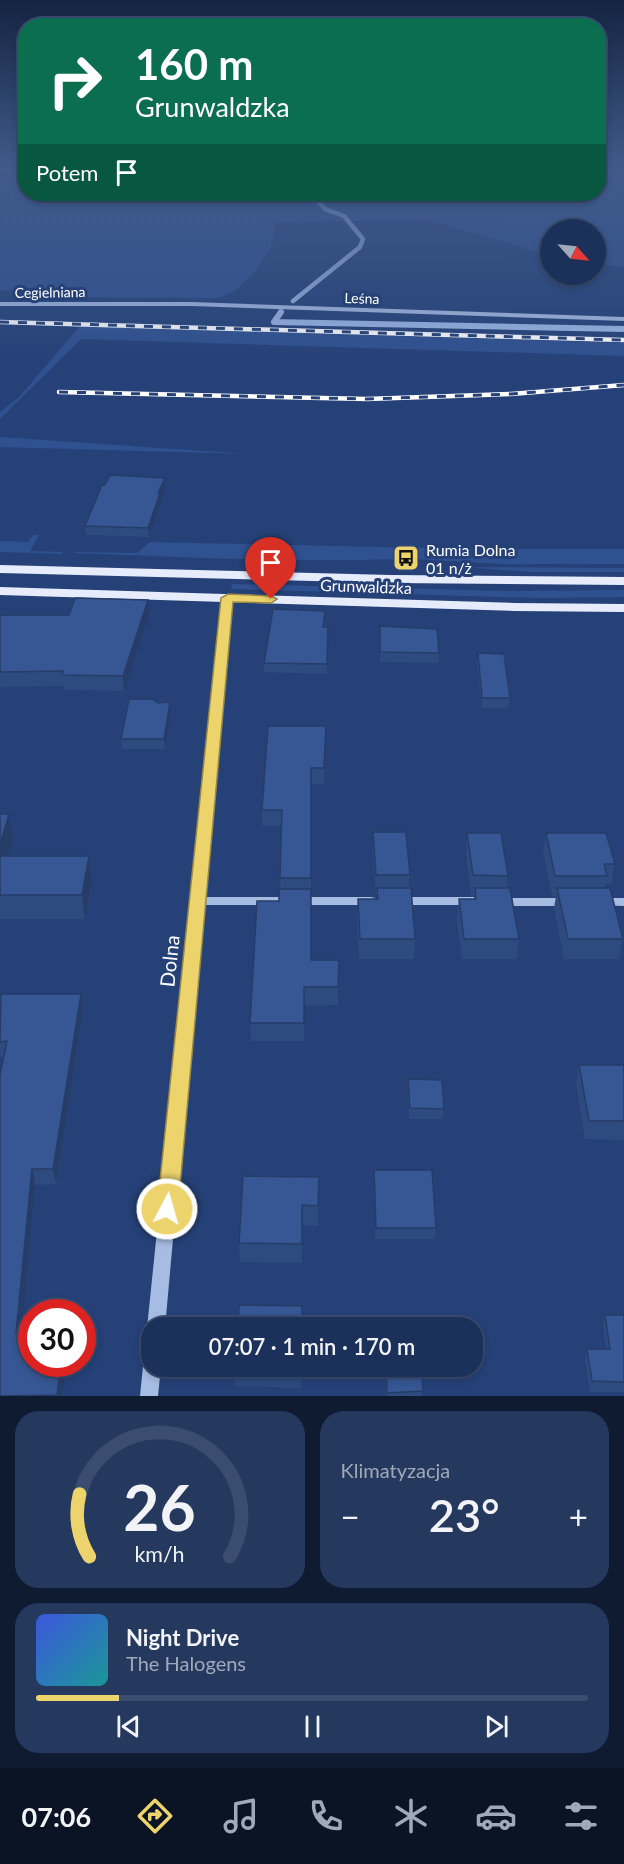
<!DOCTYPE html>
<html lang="pl">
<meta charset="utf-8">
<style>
:root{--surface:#1c3159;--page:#25395f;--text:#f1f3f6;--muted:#a0a9ba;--line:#3a4c6f;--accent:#ecd36c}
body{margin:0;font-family:Lato,sans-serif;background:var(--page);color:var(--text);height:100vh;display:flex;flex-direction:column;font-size:22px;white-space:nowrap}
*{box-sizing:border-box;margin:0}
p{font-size:20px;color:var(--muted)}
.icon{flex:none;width:33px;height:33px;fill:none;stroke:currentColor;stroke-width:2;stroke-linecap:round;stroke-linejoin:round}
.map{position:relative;height:1396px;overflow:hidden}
.drawer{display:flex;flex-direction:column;gap:15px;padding:15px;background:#0f1b31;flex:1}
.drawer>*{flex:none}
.hud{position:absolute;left:18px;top:18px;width:588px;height:183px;border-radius:24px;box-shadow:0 3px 9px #0003,0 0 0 2px var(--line);background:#0b6e4f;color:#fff;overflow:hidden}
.needle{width:39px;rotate:117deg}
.controls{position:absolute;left:540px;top:219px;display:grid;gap:12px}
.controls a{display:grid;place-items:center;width:66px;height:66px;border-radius:50%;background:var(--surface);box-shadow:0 3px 9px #0003,0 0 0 2px var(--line);font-size:30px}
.speed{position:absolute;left:18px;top:1299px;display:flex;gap:12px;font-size:30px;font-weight:700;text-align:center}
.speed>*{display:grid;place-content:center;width:78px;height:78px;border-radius:50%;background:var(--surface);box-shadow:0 3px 9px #0003,0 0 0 2px var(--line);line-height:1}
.speed .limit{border:9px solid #d22;background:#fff;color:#111}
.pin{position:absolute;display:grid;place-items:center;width:51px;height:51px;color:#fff;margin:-62px -26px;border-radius:50% 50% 50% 0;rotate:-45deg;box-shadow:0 0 6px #0007}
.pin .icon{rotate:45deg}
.me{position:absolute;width:66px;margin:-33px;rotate:6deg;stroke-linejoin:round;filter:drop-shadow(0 0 4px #0008)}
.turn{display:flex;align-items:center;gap:21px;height:126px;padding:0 18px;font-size:27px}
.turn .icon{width:78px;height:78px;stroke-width:2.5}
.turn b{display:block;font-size:42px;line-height:51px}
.then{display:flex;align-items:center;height:57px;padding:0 18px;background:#0003;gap:12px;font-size:22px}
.big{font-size:45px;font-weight:600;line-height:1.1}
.drawer .card{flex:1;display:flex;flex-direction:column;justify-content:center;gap:9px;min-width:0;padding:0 21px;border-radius:24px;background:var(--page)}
.drawer .dial{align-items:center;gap:0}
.dial svg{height:156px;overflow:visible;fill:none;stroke:var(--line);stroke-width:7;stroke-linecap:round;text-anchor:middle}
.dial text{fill:var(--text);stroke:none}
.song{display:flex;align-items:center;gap:18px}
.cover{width:72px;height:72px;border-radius:9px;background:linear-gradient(135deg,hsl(230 70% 55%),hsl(180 70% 35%))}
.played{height:6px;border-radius:3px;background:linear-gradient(90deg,var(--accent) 15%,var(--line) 15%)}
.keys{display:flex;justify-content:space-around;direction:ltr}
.heat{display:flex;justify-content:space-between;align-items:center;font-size:33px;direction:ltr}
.drawer .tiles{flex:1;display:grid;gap:15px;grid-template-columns:1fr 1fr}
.card:last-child{grid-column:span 2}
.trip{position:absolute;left:141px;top:1317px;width:342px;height:60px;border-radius:24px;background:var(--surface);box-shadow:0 3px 9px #0003,0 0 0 2px var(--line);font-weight:600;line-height:60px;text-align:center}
.tabs{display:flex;height:96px;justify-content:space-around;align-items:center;background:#0b1424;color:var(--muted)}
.tabs .icon{width:42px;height:42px}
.tabs .on{color:var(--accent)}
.tabs b{font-size:27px;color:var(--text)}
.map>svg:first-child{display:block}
.green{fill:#30518f}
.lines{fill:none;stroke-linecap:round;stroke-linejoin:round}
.stream-far1{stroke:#9bb6e3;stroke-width:4.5}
.stream{stroke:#9bb6e3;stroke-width:6}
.minor{fill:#a7bce3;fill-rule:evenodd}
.major{fill:#e6ecfc;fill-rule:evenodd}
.rail-casing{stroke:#fff;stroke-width:4.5}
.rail{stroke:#254177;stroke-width:3;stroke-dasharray:9;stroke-linecap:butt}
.wall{fill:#2e4b7f}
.shaded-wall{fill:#263d68}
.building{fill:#365794;stroke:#263d68;stroke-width:1.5}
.route{fill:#ecd36c;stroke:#998946;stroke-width:1.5}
.labels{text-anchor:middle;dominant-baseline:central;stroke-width:6;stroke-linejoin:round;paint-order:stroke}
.far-street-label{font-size:14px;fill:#fff;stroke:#254177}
.poi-label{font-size:16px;fill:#fff;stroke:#254177;text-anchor:start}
.street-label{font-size:16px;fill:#fff;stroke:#254177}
.near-street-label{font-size:20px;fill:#fff;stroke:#254177}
</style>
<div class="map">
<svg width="624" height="1396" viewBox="0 0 624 1396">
<rect width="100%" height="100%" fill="#254177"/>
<!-- green -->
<g class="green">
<path d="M 0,169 L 25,169 L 26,194 L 598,194 L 599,169 L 624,169 L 624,267 L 596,264 L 596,230 L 550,230 L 550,255 L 428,220 L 276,222 C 274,230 274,242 269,250 C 259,269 240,291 219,298 L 51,297 L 18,290 L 0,291 Z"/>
<polygon points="80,326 624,343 624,356 81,339 0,419 0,412 19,397"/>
<polygon points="0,437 248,454 0,447"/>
<polygon points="33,535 39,535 30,551 63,552 62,554 0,552 0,541 28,542"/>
<path d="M 150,542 L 474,549 L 624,549 L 624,564 L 503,564 L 412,559 L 412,557 L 398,557 L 397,559 C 290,563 182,557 74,553 L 75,552 L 137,553 Z"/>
<polygon points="462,567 624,568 624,572 531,572"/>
<polygon points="232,584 505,591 624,590 624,597 539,598 231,589"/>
</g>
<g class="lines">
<!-- stream-far1 -->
<polyline class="stream-far1" points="293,301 360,247 363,239 344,216 325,209 312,194"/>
<!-- stream -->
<polyline class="stream" points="281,312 274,322 624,329"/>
<!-- minor -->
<g class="minor">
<polygon points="0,302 192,302 624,317 624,321 192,306 0,306"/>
<polygon points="227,595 232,598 204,897 371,897 375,898 377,901 375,904 371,905 203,905 165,1328 152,1328 152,1334 147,1328 222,598"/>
<polygon points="399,897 473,897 477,898 479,901 477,904 473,905 399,905 395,904 393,901 395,898"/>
<polygon points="498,898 569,898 573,899 575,902 573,905 569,906 498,906 494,905 492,902 494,899"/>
<polygon points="600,898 624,898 624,906 596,905 594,902 596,899"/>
<polygon points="152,1358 152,1366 161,1366 158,1396 140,1396 143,1366 146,1360"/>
</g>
<!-- major -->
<g class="major">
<polygon points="0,565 391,575 624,577 624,585 391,583 0,573"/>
<polygon points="0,587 515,603 624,604 624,612 515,611 0,595"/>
</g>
<!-- rail casing -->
<g class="rail-casing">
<g id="rail">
<polyline points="0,322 624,340"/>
<polyline points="59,392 367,399 511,394 624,385"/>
</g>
</g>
<!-- rail -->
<use href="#rail" class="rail"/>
</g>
<!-- wall -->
<g class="wall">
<polygon points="165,478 166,487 161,498 161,502 149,537 86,535 85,526"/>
<polygon points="0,615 149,615 124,691 64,690 64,686 0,687"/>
<polygon points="325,620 325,627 328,627 327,674 264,672 264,663"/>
<polygon points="380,626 439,653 439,663 380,662"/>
<polygon points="478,653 510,698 508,708 482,708 477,663"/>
<polygon points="170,702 171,712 165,749 122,749 121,739 158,703"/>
<polygon points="326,726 324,784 311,784 311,960 339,960 338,1005 304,1006 304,1041 251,1041 250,1023 279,901 280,889 282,826 262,826 262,810"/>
<polygon points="0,814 9,814 13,838 8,856 92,880 85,919 0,919"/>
<polygon points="373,832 410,875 409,888 415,939 414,959 359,959 357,919 358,899 377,899 377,895 376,895 373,852"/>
<polygon points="467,833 508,876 507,888 519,939 516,959 462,959 457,920 459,899 474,899 474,895 471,895 466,852"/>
<polygon points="546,833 615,864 611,884 605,884 605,888 623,939 619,959 564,959 554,908 556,896 552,896 543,852"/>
<polygon points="0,996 83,1009 56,1184 35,1185 21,1333 32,1364 67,1364 62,1396 0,1396 4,1057 0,1057"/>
<polygon points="579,1065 624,1065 624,1140 585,1139 576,1083"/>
<polygon points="408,1079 444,1109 443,1119 409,1119 408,1090"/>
<polygon points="374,1170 436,1228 435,1239 375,1239"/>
<polygon points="319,1177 318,1226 302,1225 302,1263 240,1262 239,1243"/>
<polygon points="623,1312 624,1312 624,1392 590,1392 585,1359 587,1349 606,1349 603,1326 605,1315 622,1315"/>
<polygon points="302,1366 301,1388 235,1386 235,1376"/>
<polygon points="385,1366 421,1366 422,1396 386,1396"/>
</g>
<!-- shaded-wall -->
<g class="shaded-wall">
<polygon points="165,478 166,487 161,498 161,502 149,537 148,528 158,493"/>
<polygon points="148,600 149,615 124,691 123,676"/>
<polygon points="170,702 171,712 165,749 164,739"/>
<polygon points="9,814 13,838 1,881 0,873 0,845"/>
<polygon points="89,856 92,880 85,919 82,895"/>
<polygon points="81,994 83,1009 56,1184 53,1169"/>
<polygon points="32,1169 35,1185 20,1348 16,1333"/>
<polygon points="61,1364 67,1364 62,1396 57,1396"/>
</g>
<!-- building -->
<g class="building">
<polygon points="110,475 165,478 158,493 160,493 148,528 85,526 102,485 105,485"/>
<polygon points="75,598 148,600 123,676 62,675 63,671 0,672 0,615 69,615"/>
<polygon points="273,609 325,611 323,627 328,627 327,664 264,663"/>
<polygon points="380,626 437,629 439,653 380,652"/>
<polygon points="478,653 504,654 510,698 482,698"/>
<polygon points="129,699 152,699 158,703 170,702 164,739 121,739"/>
<polygon points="268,726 326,726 324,768 311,768 311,878 280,878 282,810 262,810"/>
<polygon points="0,814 9,814 0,845"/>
<polygon points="373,832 406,832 410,875 376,875"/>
<polygon points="467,833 501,833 508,876 473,875"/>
<polygon points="546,833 606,833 615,864 604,864 607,876 555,876"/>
<polygon points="0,856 89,856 82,895 0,895"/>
<polygon points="377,888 411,888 415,939 360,939 358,899 378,899"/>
<polygon points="475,888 510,888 519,939 464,939 459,899 476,899"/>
<polygon points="557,888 610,888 623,939 568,939"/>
<polygon points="279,889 311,889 311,960 339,960 338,987 304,987 304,1023 250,1023 257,901 279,901"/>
<polygon points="1,994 81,994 53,1169 32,1169 16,1333 32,1333 32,1364 61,1364 57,1395 0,1396 0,1075 7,1041 0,1042"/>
<polygon points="579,1065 624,1065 624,1121 589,1121"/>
<polygon points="408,1079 442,1080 444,1109 410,1108"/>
<polygon points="374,1170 432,1170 436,1228 376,1228"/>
<polygon points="243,1176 319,1177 318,1206 302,1205 302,1244 239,1243"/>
<polygon points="239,1305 302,1306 302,1328 238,1328"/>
<polygon points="623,1312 624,1312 624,1382 592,1381 587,1349 610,1349 605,1315 624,1315"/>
<polygon points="235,1366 301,1366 301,1377 235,1376"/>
<polygon points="386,1366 421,1366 423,1391 387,1393"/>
</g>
<!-- sky -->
<linearGradient id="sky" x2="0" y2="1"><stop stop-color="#142441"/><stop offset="0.46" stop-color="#405a8a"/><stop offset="1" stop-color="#405a8a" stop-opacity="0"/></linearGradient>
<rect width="624" height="364" fill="url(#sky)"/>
<!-- route -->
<polygon class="route" points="228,594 271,596 277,599 271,603 233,602 178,1209 175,1216 167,1218 160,1216 157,1209 221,598"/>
<!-- icons -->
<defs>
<g id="bus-square" transform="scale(1.35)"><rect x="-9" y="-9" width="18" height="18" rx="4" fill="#ecd36c" stroke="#254177"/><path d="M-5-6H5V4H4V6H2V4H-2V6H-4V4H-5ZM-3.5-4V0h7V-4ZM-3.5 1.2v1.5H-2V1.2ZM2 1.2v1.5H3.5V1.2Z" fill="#111"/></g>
</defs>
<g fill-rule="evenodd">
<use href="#bus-square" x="406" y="558"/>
</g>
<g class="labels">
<!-- far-street labels -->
<g class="far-street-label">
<text transform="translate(50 292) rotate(-1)">Cegielniana</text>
<text transform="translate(362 298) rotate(2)">Leśna</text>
</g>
<!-- poi labels -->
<g class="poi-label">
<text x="426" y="549">Rumia Dolna<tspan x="426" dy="18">01 n/ż</tspan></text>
</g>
<!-- street labels -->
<g class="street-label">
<text transform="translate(366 586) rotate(2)">Grunwaldzka</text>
</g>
<!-- near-street labels -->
<g class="near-street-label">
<text transform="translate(169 961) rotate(-84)">Dolna</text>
</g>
</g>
</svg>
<div class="controls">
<a><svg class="needle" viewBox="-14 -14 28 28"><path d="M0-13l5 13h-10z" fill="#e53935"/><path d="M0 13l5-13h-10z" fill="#a0a9ba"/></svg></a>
</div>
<div class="speed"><div class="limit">30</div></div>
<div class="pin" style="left:271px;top:599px;background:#d93025"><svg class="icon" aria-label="arrive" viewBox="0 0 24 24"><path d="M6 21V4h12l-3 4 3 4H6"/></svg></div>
<svg class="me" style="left:167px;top:1209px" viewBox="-20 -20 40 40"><circle r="17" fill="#ecd36c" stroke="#fff" stroke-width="3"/><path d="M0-11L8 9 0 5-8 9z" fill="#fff"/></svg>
<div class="trip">07:07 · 1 min · 170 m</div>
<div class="hud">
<div class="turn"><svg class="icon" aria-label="right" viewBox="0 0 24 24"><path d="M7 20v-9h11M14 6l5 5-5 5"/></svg><div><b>160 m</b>Grunwaldzka</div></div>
<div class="then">Potem<svg class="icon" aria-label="arrive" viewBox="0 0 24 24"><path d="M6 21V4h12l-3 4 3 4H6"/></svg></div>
</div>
</div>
<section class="drawer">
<div class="tiles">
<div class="card dial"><svg viewBox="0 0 100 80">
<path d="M14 69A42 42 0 1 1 86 69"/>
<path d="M14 69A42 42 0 0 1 9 37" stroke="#ecd36c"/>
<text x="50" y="56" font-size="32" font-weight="700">26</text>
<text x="50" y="72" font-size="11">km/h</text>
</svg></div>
<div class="card"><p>Klimatyzacja</p>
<div class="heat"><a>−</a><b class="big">23°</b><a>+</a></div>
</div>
<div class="card">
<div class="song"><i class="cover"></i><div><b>Night Drive</b><p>The Halogens</p></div></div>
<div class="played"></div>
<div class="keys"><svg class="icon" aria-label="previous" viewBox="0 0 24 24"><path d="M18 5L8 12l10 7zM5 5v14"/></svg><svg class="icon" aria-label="pause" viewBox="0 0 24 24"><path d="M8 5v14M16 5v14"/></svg><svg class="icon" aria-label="next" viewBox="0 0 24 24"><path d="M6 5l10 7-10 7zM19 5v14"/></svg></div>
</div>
</div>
</section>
<nav class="tabs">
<b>07:06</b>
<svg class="icon on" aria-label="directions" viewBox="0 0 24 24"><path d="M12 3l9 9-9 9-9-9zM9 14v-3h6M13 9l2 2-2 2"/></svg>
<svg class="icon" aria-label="music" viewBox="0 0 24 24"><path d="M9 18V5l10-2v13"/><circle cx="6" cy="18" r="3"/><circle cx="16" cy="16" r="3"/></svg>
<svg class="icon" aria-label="phone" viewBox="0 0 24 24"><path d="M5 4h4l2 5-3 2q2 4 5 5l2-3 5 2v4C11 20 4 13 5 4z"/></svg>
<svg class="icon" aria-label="climate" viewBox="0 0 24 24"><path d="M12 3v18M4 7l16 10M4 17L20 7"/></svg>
<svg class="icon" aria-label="car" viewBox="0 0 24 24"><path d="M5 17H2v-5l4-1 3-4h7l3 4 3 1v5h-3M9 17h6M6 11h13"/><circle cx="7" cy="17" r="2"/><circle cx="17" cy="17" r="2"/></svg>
<svg class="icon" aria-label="filters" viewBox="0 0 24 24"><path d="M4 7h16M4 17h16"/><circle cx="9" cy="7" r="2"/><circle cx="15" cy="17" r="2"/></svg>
</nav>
